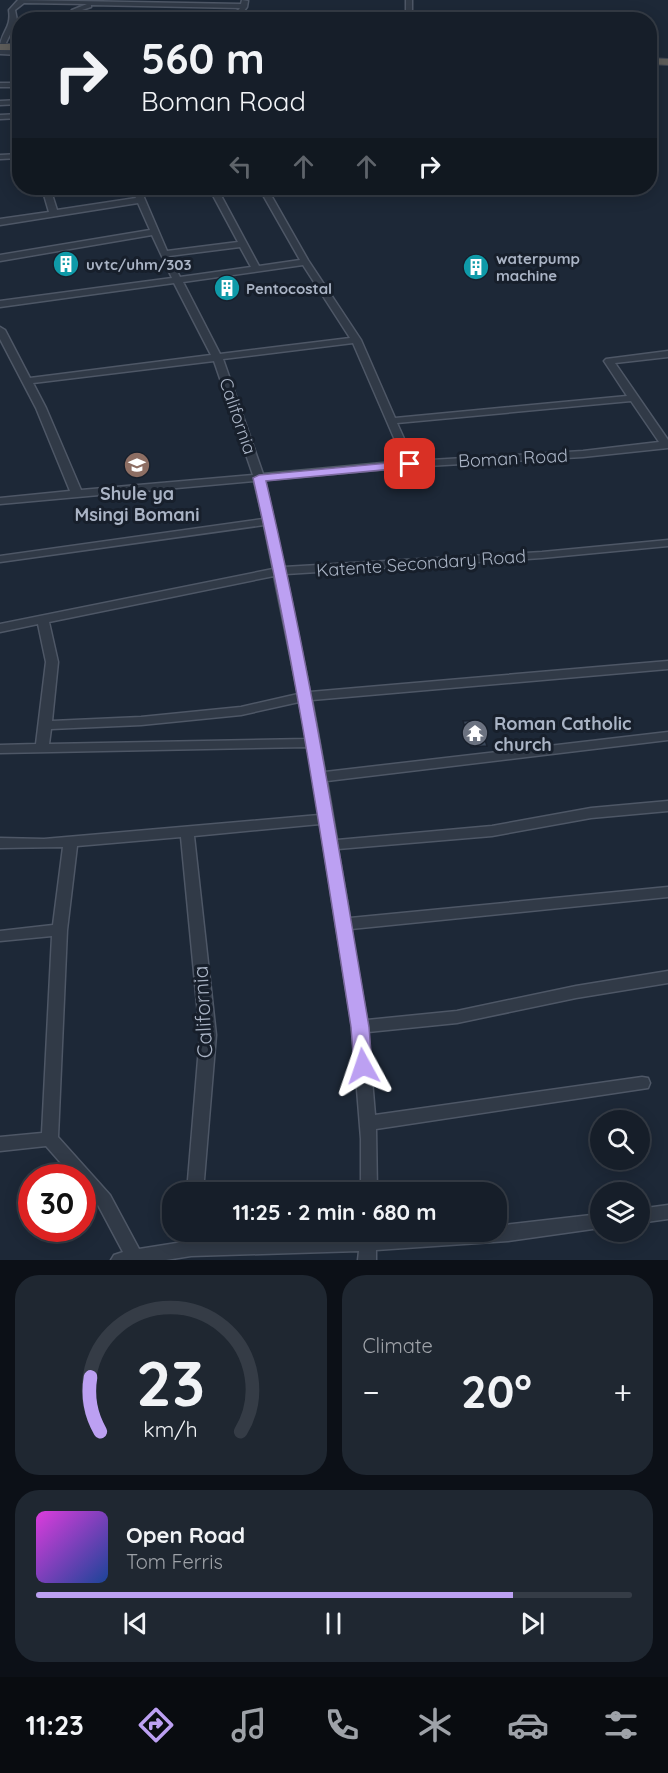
<!DOCTYPE html>
<meta charset="utf-8">
<style>
:root{--surface:#161e29;--page:#1f2731;--text:#f1f3f6;--muted:#9ea2a8;--line:#353c46;--accent:#bca0f2}
body{margin:0;font-family:Quicksand,sans-serif;background:var(--page);color:var(--text);height:100vh;display:flex;flex-direction:column;font-size:22px;white-space:nowrap}
*{box-sizing:border-box;margin:0}
p{font-size:20px;color:var(--muted)}
.icon{flex:none;width:33px;height:33px;fill:none;stroke:currentColor;stroke-width:2;stroke-linecap:round;stroke-linejoin:round}
.map{position:relative;height:1260px;overflow:hidden}
.sheet{display:flex;flex-direction:column;gap:15px;padding:15px;background:#0c1017;flex:1}
.sheet>*{flex:none}
.hud{position:absolute;left:12px;top:12px;width:645px;height:183px;border-radius:24px;box-shadow:0 3px 15px #0003,0 0 0 2px var(--line);background:#161e29;color:var(--text);overflow:hidden}
.controls{position:absolute;left:590px;top:1110px;display:grid;gap:12px}
.controls a{display:grid;place-items:center;width:60px;height:60px;border-radius:50%;background:var(--surface);box-shadow:0 3px 15px #0003,0 0 0 2px var(--line);font-size:30px}
.speed{position:absolute;left:18px;top:1164px;display:flex;gap:12px;font-size:30px;font-weight:700;text-align:center}
.speed>*{display:grid;place-content:center;width:78px;height:78px;border-radius:50%;background:var(--surface);box-shadow:0 3px 15px #0003,0 0 0 2px var(--line);line-height:1}
.speed .limit{border:9px solid #d22;background:#fff;color:#111}
.pin{position:absolute;display:grid;place-items:center;width:51px;height:51px;color:#fff;margin:-26px;border-radius:12px;box-shadow:0 3px 9px #0006}
.me{position:absolute;width:66px;margin:-33px;rotate:355deg;stroke-linejoin:round;filter:drop-shadow(0 0 4px #0008)}
.turn{display:flex;align-items:center;gap:21px;height:126px;padding:0 30px;font-size:27px}
.turn .icon{width:78px;height:78px;stroke-width:2.5}
.turn b{display:block;font-size:42px;line-height:51px}
.lanes{display:flex;align-items:center;height:57px;padding:0 30px;background:#0003;justify-content:center;gap:30px;direction:ltr}
.lanes .off{opacity:.35}
.big{font-size:45px;font-weight:800;line-height:1.1}
.sheet .widget{flex:1;display:flex;flex-direction:column;justify-content:center;gap:9px;min-width:0;padding:0 21px;border-radius:24px;background:var(--page)}
.sheet .dial{align-items:center;gap:0}
.dial svg{height:156px;overflow:visible;fill:none;stroke:var(--line);stroke-width:7;stroke-linecap:round;text-anchor:middle}
.dial text{fill:var(--text);stroke:none}
.song{display:flex;align-items:center;gap:18px}
.cover{width:72px;height:72px;border-radius:9px;background:linear-gradient(135deg,hsl(300 70% 55%),hsl(220 70% 35%))}
.played{height:6px;border-radius:3px;background:linear-gradient(90deg,var(--accent) 80%,var(--line) 80%)}
.keys{display:flex;justify-content:space-around;direction:ltr}
.heat{display:flex;justify-content:space-between;align-items:center;font-size:33px;direction:ltr}
.sheet .tiles{flex:1;display:grid;gap:15px;grid-template-columns:1fr 1fr}
.widget:last-child{grid-column:span 2}
.trip{position:absolute;left:162px;top:1182px;width:345px;height:60px;border-radius:24px;background:var(--surface);box-shadow:0 3px 15px #0003,0 0 0 2px var(--line);font-weight:800;line-height:60px;text-align:center}
.tab-bar{display:flex;height:96px;justify-content:space-around;align-items:center;background:#090c10;color:var(--muted)}
.tab-bar .icon{width:42px;height:42px}
.tab-bar .on{color:var(--accent)}
.tab-bar b{font-size:27px;color:var(--text)}
.map>svg:first-child{display:block}
.building{fill:#394658;stroke:#19212e;stroke-width:1.5}
.lines{fill:none;stroke-linecap:round;stroke-linejoin:round}
.minor-casing{stroke:#4e5766;stroke-width:3}
.trunk-casing{stroke:#3c4452;stroke-width:2}
.minor{fill:#313a47;fill-rule:evenodd}
.trunk{fill:#5e5d5a;fill-rule:evenodd}
.route{fill:#bca0f2;stroke:#7a689d;stroke-width:1.5}
.labels{text-anchor:middle;dominant-baseline:central;stroke-width:6;stroke-linejoin:round;paint-order:stroke}
.far-poi-label{font-size:15px;font-weight:bold;fill:#aab4c5;stroke:#171f2b;text-anchor:start}
.street-label{font-size:18px;fill:#aab4c5;stroke:#171f2b}
.poi-label{font-size:18px;font-weight:bold;fill:#aab4c5;stroke:#171f2b}
.near-street-label{font-size:21px;fill:#aab4c5;stroke:#171f2b}
</style>
<div class="map">
<svg width="668" height="1260" viewBox="0 0 668 1260">
<rect width="100%" height="100%" fill="#1d2837"/>
<!-- building -->
<polygon class="building" points="479,720 487,746 471,747 463,721"/>
<g class="lines">
<!-- minor casing -->
<g class="minor-casing">
<g id="minor">
<path d="M 18,0 L 241,4 L 242,0 L 248,1 L 247,7 L 237,20 L 230,20 L 240,8 L 91,5 L 91,7 L 76,12 L 70,20 L 63,20 L 72,10 L 87,4 L 24,3 L 15,10 L 17,20 L 4,47 L 0,49 C 0,32 12,29 9,10 Z"/>
<rect x="406" y="0" width="6" height="20"/>
<polygon points="0,50 20,51 20,55 0,54"/>
<rect x="0" y="83" width="20" height="4"/>
<polygon points="20,100 20,104 0,105 0,101"/>
<polygon points="20,114 20,118 0,119 0,115"/>
<polygon points="20,154 20,158 0,159 0,155"/>
<path d="M 42,188 L 50,188 L 57,210 L 136,198 L 132,188 L 140,188 L 167,251 L 238,242 L 209,188 L 217,188 L 259,266 L 300,260 L 259,188 L 267,188 L 308,260 L 361,340 L 395,418 L 627,396 L 604,361 L 606,359 L 668,351 L 668,357 L 615,363 L 668,440 L 668,448 L 583,457 L 410,467 L 265,480 L 284,567 L 542,552 L 668,540 L 668,546 L 542,558 L 286,574 L 310,692 L 668,661 L 668,669 L 312,700 L 325,772 L 668,732 L 668,740 L 327,781 L 337,840 L 492,826 L 591,808 L 668,801 L 668,811 L 591,818 L 492,836 L 338,849 L 350,918 L 668,887 L 668,897 L 351,929 L 367,1020 L 457,1011 L 576,986 L 668,971 L 668,983 L 576,998 L 457,1023 L 368,1032 L 375,1115 L 642,1077 L 648,1078 L 650,1083 L 648,1088 L 376,1129 L 377,1192 L 361,1192 L 361,1139 L 352,1027 L 320,824 L 194,836 L 216,1035 L 203,1192 L 187,1192 L 200,1035 L 181,837 L 77,846 L 67,930 L 58,1137 L 110,1195 L 139,1249 L 183,1242 L 184,1232 L 200,1232 L 200,1240 L 359,1236 L 360,1232 L 376,1232 L 376,1235 L 422,1232 L 496,1232 L 496,1226 L 600,1214 L 600,1228 L 508,1241 L 376,1250 L 376,1260 L 358,1260 L 359,1251 L 191,1256 L 166,1260 L 111,1260 L 114,1255 L 123,1252 L 98,1205 L 82,1187 L 82,1178 L 74,1178 L 46,1146 L 0,1151 L 0,1137 L 42,1133 L 52,936 L 0,941 L 0,931 L 53,925 L 63,847 L 0,848 L 0,838 L 44,839 L 319,815 L 308,747 L 0,753 L 0,745 L 36,744 L 46,662 L 38,624 L 0,632 L 0,624 L 273,569 L 264,525 L 0,562 L 0,556 L 263,519 L 254,481 L 0,504 L 0,498 L 70,491 L 36,408 L 0,339 L 0,327 L 5,330 L 30,378 L 211,355 L 174,283 L 0,307 L 0,301 L 172,278 L 152,235 L 0,261 L 0,255 L 150,230 L 138,203 L 0,225 L 0,219 L 49,212 ZM 240,247 L 251,267 L 180,277 L 169,256 ZM 303,265 L 350,338 L 220,354 L 183,282 ZM 353,343 L 404,461 L 263,474 L 223,359 ZM 214,361 L 253,475 L 81,490 L 46,408 L 33,383 ZM 631,401 L 659,442 L 583,451 L 414,461 L 397,423 ZM 274,576 L 298,694 L 241,707 L 141,717 L 52,721 L 58,662 L 49,622 ZM 299,702 L 307,739 L 49,744 L 51,729 L 141,725 L 241,715 Z"/>
<polygon points="288,188 328,188 324,190 292,190"/>
<polygon points="668,1205 668,1219 639,1223 639,1209"/>
</g>
</g>
<!-- trunk casing -->
<g class="trunk-casing">
<g id="trunk">
<rect x="0" y="44" width="20" height="6"/>
<polygon points="650,58 668,59 668,65 650,64"/>
</g>
</g>
<!-- minor -->
<use href="#minor" class="minor"/>
<!-- trunk -->
<use href="#trunk" class="trunk"/>
</g>
<!-- route -->
<path class="route" d="M 410,461 L 414,462 L 414,467 L 266,481 C 309,662 338,844 369,1027 L 372,1066 L 370,1071 L 363,1073 L 357,1071 L 354,1066 L 351,1027 C 322,843 295,660 253,478 L 259,475 Z"/>
<!-- icons -->
<defs>
<g id="building-disc" transform="scale(1.35)"><circle r="9.5" fill="#0f9aa8" stroke="#171f2b"/><path d="M-4-6H4V6H1V3H-1V6H-4ZM-2.5-4.3h1.7v1.8h-1.7ZM.8-4.3h1.7v1.8H.8ZM-2.5-1h1.7V.8h-1.7ZM.8-1h1.7V.8H.8Z" fill="#fff"/></g>
<g id="school-disc" transform="scale(1.35)"><circle r="9.5" fill="#8d6e63" stroke="#171f2b"/><path d="M0-5L7-2L0 1L-7-2ZM-4 1L0 2.5L4 1V4Q0 6-4 4Z" fill="#fff"/></g>
<g id="temple-disc" transform="scale(1.35)"><circle r="9.5" fill="#6b7280" stroke="#171f2b"/><path d="M0-6L5-2H3V0L6.5 2.5H4V6H1.5V3h-3V6H-4V2.5H-6.5L-3 0V-2H-5Z" fill="#fff"/></g>
</defs>
<g fill-rule="evenodd">
<use href="#building-disc" x="66" y="264"/>
<use href="#building-disc" x="476" y="267"/>
<use href="#building-disc" x="227" y="288"/>
<use href="#school-disc" x="137" y="465"/>
<use href="#temple-disc" x="475" y="733"/>
</g>
<g class="labels">
<!-- far-poi labels -->
<g class="far-poi-label">
<text x="496" y="258">waterpump<tspan x="496" dy="17">machine</tspan></text>
<text x="86" y="264">uvtc/uhm/303</text>
<text x="246" y="288">Pentocostal</text>
</g>
<!-- street labels -->
<g class="street-label">
<text transform="translate(238 416) rotate(71)">California</text>
<text transform="translate(513 458) rotate(-3)">Boman Road</text>
<text transform="translate(421 563) rotate(-4)">Katente Secondary Road</text>
</g>
<!-- poi labels -->
<g class="poi-label">
<text x="137" y="493">Shule ya<tspan x="137" dy="21">Msingi Bomani</tspan></text>
<text x="494" y="723" text-anchor="start">Roman Catholic<tspan x="494" dy="21">church</tspan></text>
</g>
<!-- near-street labels -->
<g class="near-street-label">
<text transform="translate(202 1012) rotate(-93)">California</text>
</g>
</g>
</svg>
<div class="controls">
<a><svg class="icon" aria-label="search" viewBox="0 0 24 24"><circle cx="10" cy="10" r="6"/><path d="M15 15l6 6"/></svg></a>
<a><svg class="icon" aria-label="layers" viewBox="0 0 24 24"><path d="M12 4l9 5-9 5-9-5zM3 14l9 5 9-5"/></svg></a>
</div>
<div class="speed"><div class="limit">30</div></div>
<div class="pin" style="left:410px;top:464px;background:#d93025"><svg class="icon" aria-label="arrive" viewBox="0 0 24 24"><path d="M6 21V4h12l-3 4 3 4H6"/></svg></div>
<svg class="me" style="left:363px;top:1066px" viewBox="-20 -20 40 40"><path d="M0-17L14 15 0 8-14 15z" fill="#bca0f2" stroke="#fff" stroke-width="4"/></svg>
<div class="trip">11:25 · 2 min · 680 m</div>
<div class="hud">
<div class="turn"><svg class="icon" aria-label="right" viewBox="0 0 24 24"><path d="M7 20v-9h11M14 6l5 5-5 5"/></svg><div><b>560 m</b>Boman Road</div></div>
<div class="lanes"><svg class="icon off" aria-label="left" viewBox="0 0 24 24"><path d="M17 20v-9H6M10 6l-5 5 5 5"/></svg><svg class="icon off" aria-label="ahead" viewBox="0 0 24 24"><path d="M12 20V5M6 11l6-6 6 6"/></svg><svg class="icon off" aria-label="ahead" viewBox="0 0 24 24"><path d="M12 20V5M6 11l6-6 6 6"/></svg><svg class="icon" aria-label="right" viewBox="0 0 24 24"><path d="M7 20v-9h11M14 6l5 5-5 5"/></svg></div>
</div>
</div>
<section class="sheet">
<div class="tiles">
<div class="widget dial"><svg viewBox="0 0 100 80">
<path d="M14 69A42 42 0 1 1 86 69"/>
<path d="M14 69A42 42 0 0 1 9 41" stroke="#bca0f2"/>
<text x="50" y="56" font-size="32" font-weight="700">23</text>
<text x="50" y="72" font-size="11">km/h</text>
</svg></div>
<div class="widget"><p>Climate</p>
<div class="heat"><a>−</a><b class="big">20°</b><a>+</a></div>
</div>
<div class="widget">
<div class="song"><i class="cover"></i><div><b>Open Road</b><p>Tom Ferris</p></div></div>
<div class="played"></div>
<div class="keys"><svg class="icon" aria-label="previous" viewBox="0 0 24 24"><path d="M18 5L8 12l10 7zM5 5v14"/></svg><svg class="icon" aria-label="pause" viewBox="0 0 24 24"><path d="M8 5v14M16 5v14"/></svg><svg class="icon" aria-label="next" viewBox="0 0 24 24"><path d="M6 5l10 7-10 7zM19 5v14"/></svg></div>
</div>
</div>
</section>
<nav class="tab-bar">
<b>11:23</b>
<svg class="icon on" aria-label="directions" viewBox="0 0 24 24"><path d="M12 3l9 9-9 9-9-9zM9 14v-3h6M13 9l2 2-2 2"/></svg>
<svg class="icon" aria-label="music" viewBox="0 0 24 24"><path d="M9 18V5l10-2v13"/><circle cx="6" cy="18" r="3"/><circle cx="16" cy="16" r="3"/></svg>
<svg class="icon" aria-label="phone" viewBox="0 0 24 24"><path d="M5 4h4l2 5-3 2q2 4 5 5l2-3 5 2v4C11 20 4 13 5 4z"/></svg>
<svg class="icon" aria-label="climate" viewBox="0 0 24 24"><path d="M12 3v18M4 7l16 10M4 17L20 7"/></svg>
<svg class="icon" aria-label="car" viewBox="0 0 24 24"><path d="M5 17H2v-5l4-1 3-4h7l3 4 3 1v5h-3M9 17h6M6 11h13"/><circle cx="7" cy="17" r="2"/><circle cx="17" cy="17" r="2"/></svg>
<svg class="icon" aria-label="filters" viewBox="0 0 24 24"><path d="M4 7h16M4 17h16"/><circle cx="9" cy="7" r="2"/><circle cx="15" cy="17" r="2"/></svg>
</nav>
